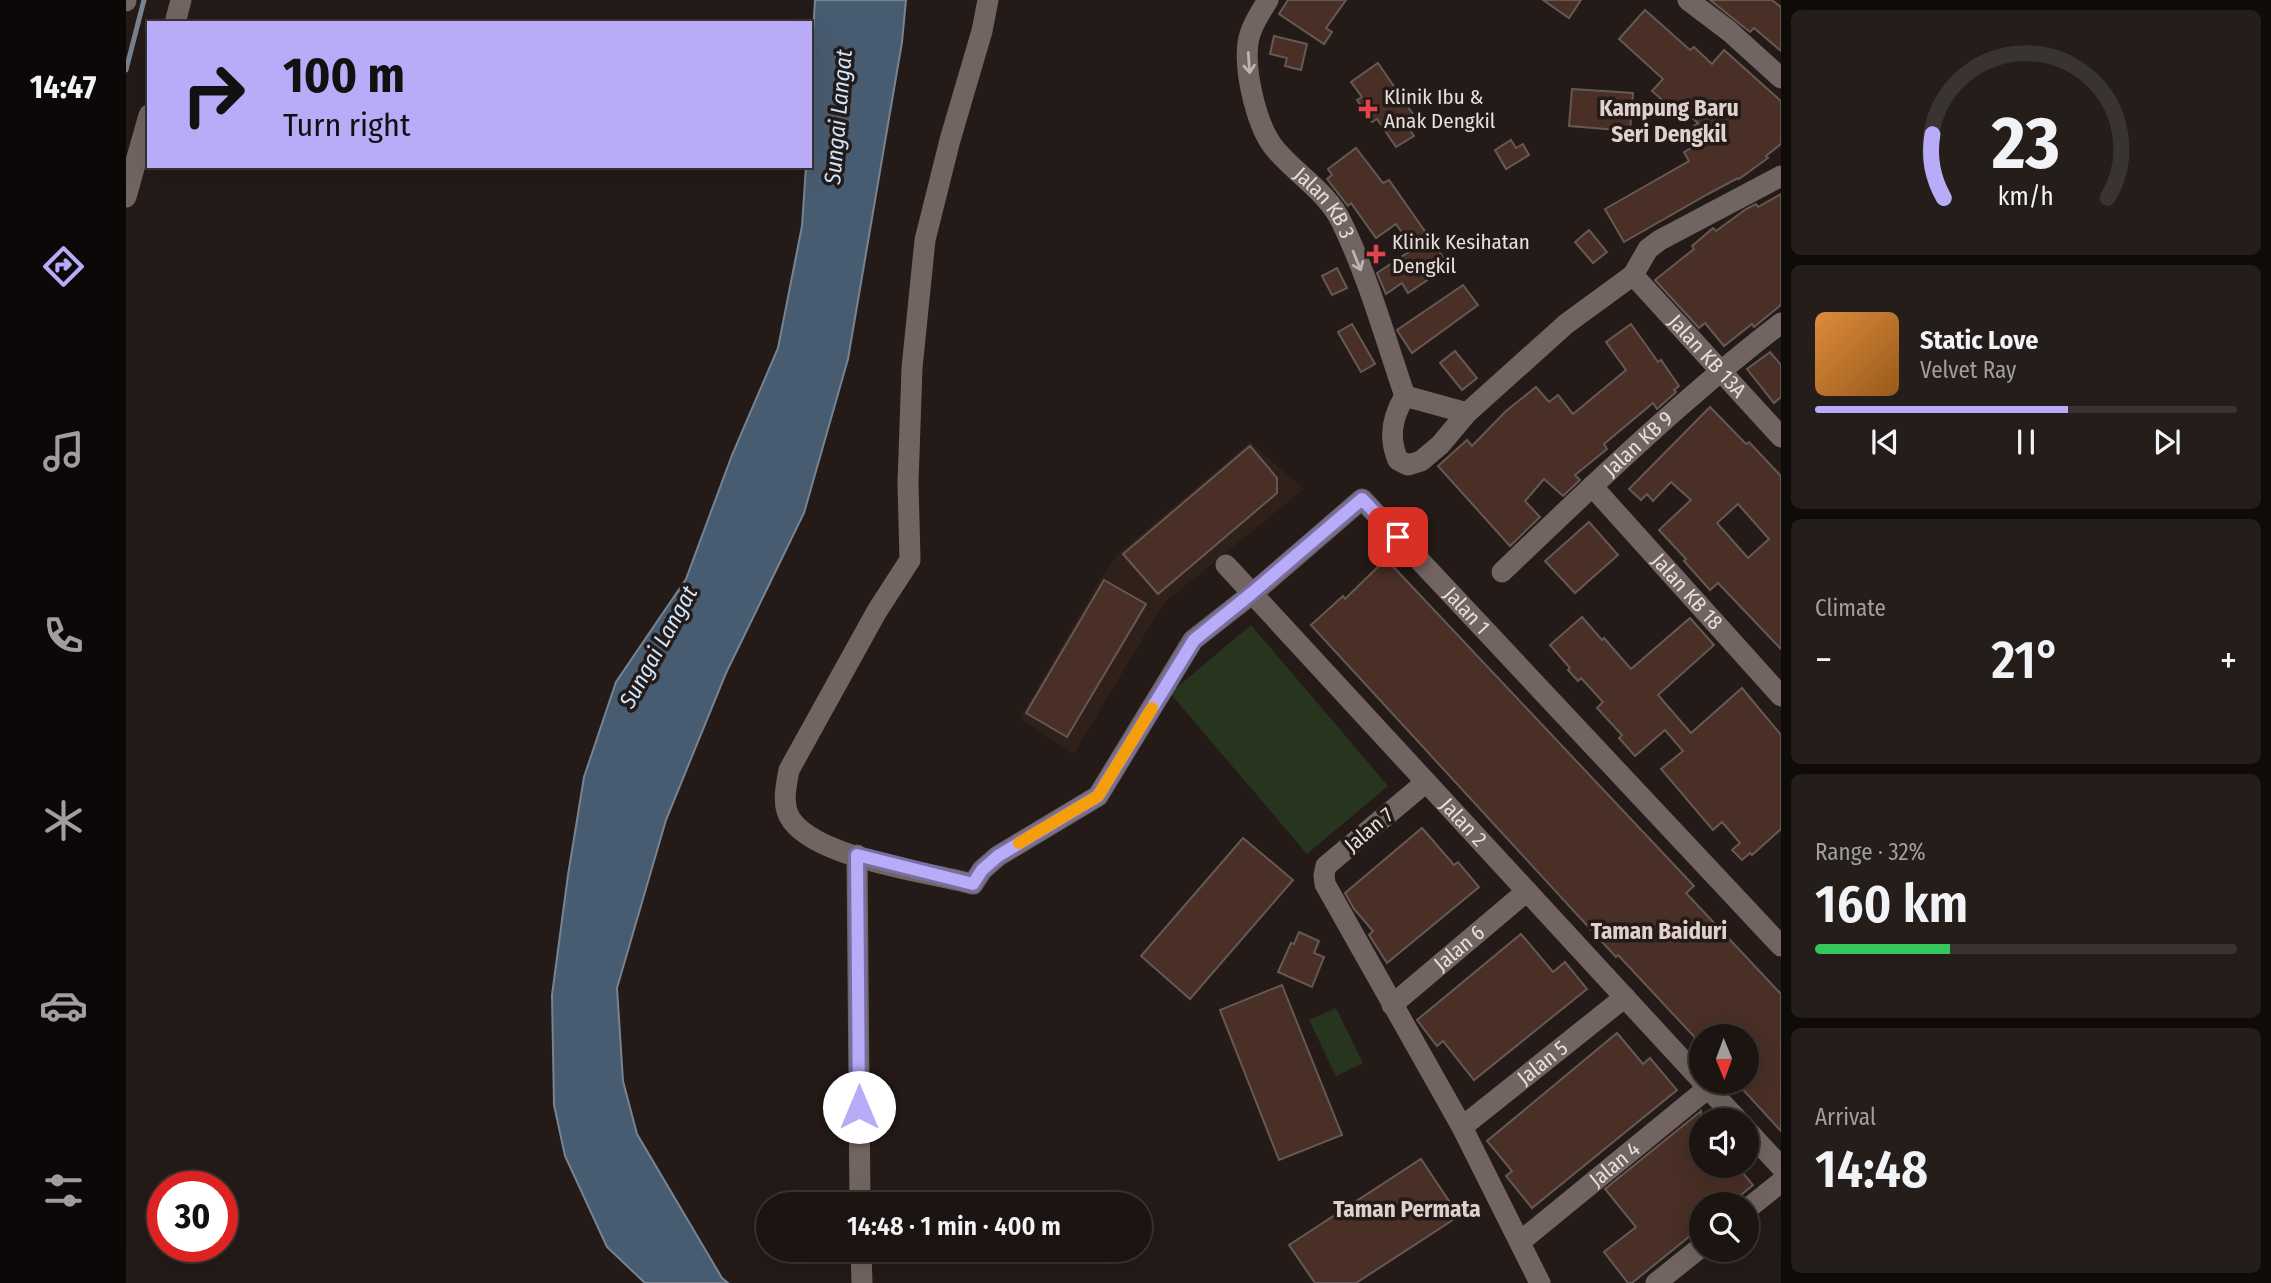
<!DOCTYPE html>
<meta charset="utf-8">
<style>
:root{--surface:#1b1411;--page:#241d1a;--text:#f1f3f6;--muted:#a09e9f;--line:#393331;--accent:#b8abf7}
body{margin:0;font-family:"Fira Sans Condensed",sans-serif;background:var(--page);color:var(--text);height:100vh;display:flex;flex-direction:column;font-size:26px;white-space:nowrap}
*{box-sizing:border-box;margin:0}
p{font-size:23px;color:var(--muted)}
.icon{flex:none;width:38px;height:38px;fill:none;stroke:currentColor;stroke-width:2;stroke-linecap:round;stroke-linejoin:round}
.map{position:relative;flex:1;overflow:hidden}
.panel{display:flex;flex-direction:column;gap:10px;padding:10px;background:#0f0b09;width:490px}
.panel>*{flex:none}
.guide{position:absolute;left:21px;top:21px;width:665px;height:147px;border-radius:0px;box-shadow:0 7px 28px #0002,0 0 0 2px var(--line);background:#b8abf7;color:#111;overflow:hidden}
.needle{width:46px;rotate:179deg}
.controls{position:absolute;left:1563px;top:1024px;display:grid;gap:14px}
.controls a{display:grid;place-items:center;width:70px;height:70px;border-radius:50%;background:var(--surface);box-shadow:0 7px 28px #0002,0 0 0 2px var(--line);font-size:35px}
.speed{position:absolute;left:21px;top:1171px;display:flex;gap:14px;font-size:35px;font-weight:700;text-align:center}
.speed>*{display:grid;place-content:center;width:91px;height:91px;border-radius:50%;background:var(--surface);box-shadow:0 7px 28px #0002,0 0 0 2px var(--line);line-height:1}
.speed .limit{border:10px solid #d22;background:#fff;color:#111}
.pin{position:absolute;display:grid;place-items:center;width:60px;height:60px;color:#fff;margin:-30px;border-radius:14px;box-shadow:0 4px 10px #0006}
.me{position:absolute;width:77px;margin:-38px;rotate:0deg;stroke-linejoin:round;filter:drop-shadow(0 0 5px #0008)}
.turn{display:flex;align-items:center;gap:24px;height:147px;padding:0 21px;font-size:32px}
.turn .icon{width:91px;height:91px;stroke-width:2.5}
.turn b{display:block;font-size:49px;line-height:60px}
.big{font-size:52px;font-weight:600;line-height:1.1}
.panel .card{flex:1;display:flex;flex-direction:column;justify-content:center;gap:10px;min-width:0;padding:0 24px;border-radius:10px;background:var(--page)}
.panel .dial{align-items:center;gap:0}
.dial svg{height:182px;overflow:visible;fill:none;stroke:var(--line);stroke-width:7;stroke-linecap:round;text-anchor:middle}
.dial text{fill:var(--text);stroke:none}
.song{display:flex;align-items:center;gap:21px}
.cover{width:84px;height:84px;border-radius:10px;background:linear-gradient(135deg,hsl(30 70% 55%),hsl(30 70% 35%))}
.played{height:7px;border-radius:4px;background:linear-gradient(90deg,var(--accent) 60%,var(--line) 60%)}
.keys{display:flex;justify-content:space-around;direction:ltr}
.heat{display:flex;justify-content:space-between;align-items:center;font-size:38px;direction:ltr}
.charge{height:10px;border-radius:5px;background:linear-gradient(90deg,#34c759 32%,var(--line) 0)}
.trip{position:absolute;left:630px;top:1192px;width:396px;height:70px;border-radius:35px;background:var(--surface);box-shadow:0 7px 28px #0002,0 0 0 2px var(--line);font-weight:600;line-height:70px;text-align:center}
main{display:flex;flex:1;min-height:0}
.tab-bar{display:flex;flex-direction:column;width:126px;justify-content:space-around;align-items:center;background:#0b0807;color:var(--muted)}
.tab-bar .icon{width:49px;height:49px}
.tab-bar .active{color:var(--accent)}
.tab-bar b{font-size:32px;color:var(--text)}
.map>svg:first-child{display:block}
.built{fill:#30201a}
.green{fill:#27351f}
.water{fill:#485c71;stroke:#778391;stroke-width:2}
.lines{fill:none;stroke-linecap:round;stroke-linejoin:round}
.stream{stroke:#778391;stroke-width:5}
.building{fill:#492f25;stroke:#655955;stroke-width:2;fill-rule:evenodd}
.minor{stroke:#726561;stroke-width:21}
.oneway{stroke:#bdb4b1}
.route-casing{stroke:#786fa1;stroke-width:18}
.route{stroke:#b8abf7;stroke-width:12}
.slow{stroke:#f59e0b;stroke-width:12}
.health-dot{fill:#e0444e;stroke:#241a17;stroke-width:2.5}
.labels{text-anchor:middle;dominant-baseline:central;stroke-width:7;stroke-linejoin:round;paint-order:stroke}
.poi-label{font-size:21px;fill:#e6dfdc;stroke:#241a17;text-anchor:start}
.street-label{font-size:21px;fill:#e6dfdc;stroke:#241a17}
.neighbourhood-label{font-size:23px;font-weight:bold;fill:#e0d1cc;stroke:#241a17}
.water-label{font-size:23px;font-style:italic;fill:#cde5fe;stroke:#241a17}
</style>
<main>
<nav class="tab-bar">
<b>14:47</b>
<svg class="icon active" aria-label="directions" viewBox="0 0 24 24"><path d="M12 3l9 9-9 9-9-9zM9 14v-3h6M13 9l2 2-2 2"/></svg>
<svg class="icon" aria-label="music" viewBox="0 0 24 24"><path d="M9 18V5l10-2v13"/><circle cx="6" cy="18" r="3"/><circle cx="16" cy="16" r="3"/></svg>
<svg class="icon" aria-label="phone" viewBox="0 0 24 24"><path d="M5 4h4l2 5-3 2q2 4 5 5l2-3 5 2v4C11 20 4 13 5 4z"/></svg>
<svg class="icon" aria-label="climate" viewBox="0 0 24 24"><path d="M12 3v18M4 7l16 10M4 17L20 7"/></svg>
<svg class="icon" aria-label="car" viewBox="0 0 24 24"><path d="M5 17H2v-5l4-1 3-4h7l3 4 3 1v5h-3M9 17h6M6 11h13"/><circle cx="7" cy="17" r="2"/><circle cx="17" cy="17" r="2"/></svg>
<svg class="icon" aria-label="filters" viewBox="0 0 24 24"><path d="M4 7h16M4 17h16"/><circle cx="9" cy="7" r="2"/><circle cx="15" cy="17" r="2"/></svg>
</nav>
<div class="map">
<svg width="1655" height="1283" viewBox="0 0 1655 1283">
<rect width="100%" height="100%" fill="#241a17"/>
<!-- built -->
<polygon class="built" points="1124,442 1178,489 1037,604 948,754 894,718 975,578 994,552"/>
<!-- green -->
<g class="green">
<polygon points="1125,625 1262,786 1181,854 1044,693"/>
<polygon points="1210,1008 1237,1063 1210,1076 1183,1020"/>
</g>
<!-- water -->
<polygon class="water" points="689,0 780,0 776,42 722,359 678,513 600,673 540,820 491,988 497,1081 511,1134 596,1278 602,1283 519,1283 481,1247 439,1156 428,1105 426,995 442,875 458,777 490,682 560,579 606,455 652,348 676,226 680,166 684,166 684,81"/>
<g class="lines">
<!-- stream -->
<polyline class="stream" points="0,70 18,0"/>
</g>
<!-- building -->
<g class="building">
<polygon points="1162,0 1220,0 1200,28 1206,32 1198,44 1153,14"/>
<polygon points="1417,0 1455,0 1443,18"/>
<polygon points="1584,0 1646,0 1655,7 1655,51 1628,28 1624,32"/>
<polygon points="1519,10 1564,50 1568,47 1586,64 1598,50 1655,101 1655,144 1640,156 1642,158 1613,179 1612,178 1582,194 1498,242 1479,209 1563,161 1558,152 1582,138 1568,126 1572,123 1548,102 1543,106 1526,91 1537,79 1493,39"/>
<polygon points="1148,36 1181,44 1175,70 1159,66 1161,58 1144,54"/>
<polygon points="1252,63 1293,123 1284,130 1288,136 1270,147 1251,119 1246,122 1231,100 1236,97 1225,82"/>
<polygon points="1446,89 1507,93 1504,131 1443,126"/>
<polygon points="1385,140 1390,148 1397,144 1403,155 1380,169 1369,150"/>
<polygon points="1230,148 1257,183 1263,180 1317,257 1303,266 1309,275 1282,293 1276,283 1260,294 1251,273 1287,249 1270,224 1250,238 1225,203 1222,206 1201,179 1206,175 1202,169"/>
<polygon points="1655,194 1655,305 1628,327 1626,324 1598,346 1579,323 1573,328 1529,280 1568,249 1566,246 1587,228 1590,231 1620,209 1630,204 1632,207"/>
<polygon points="1463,230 1481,252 1467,263 1449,242"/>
<polygon points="1211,268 1221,288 1206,295 1196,276"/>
<polygon points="1337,285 1352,305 1286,353 1271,330"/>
<polygon points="1226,324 1249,364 1235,372 1212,332"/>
<polygon points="1505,324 1532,362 1535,360 1553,386 1548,390 1550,392 1531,409 1527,403 1478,444 1481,449 1449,475 1454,480 1437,496 1418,479 1399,501 1414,517 1384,546 1312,466 1341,440 1346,446 1380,411 1410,387 1423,402 1432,395 1447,414 1500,370 1480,342"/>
<polygon points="1329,351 1351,378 1336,390 1314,363"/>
<polygon points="1644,352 1655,365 1655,397 1648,403 1621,369"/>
<path d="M 1584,407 L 1620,444 L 1623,442 L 1655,476 L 1655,649 L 1592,583 L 1584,590 L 1558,561 L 1560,559 L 1533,530 L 1565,500 L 1545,482 L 1527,501 L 1521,494 L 1515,500 L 1503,489 ZM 1612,504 L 1643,539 L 1622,558 L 1591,523 Z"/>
<polygon points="1124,446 1151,478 1151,493 1032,594 997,554"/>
<polygon points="1463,522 1492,555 1449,593 1419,561"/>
<polygon points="1260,559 1568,886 1560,893 1655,994 1655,1131 1610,1082 1620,1082 1620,1036 1575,1036 1575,1044 1492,955 1490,957 1185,625 1217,596 1219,599"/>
<polygon points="978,580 1020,604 941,737 900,713"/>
<polygon points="1456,617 1476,640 1478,638 1505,669 1564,618 1588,645 1532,695 1565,733 1616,688 1655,735 1655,829 1626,855 1624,853 1616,860 1606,850 1614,843 1596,822 1587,830 1535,769 1557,751 1539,730 1509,756 1493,738 1496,735 1471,708 1477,702 1455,678 1452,681 1442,670 1444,668 1424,645"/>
<polygon points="1296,828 1328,865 1332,862 1353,887 1261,963 1243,935 1247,931 1228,909 1219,893"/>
<polygon points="1117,838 1167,880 1064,999 1015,956"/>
<polygon points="1173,932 1193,941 1188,953 1198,957 1186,987 1152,972 1165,943 1168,944"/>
<polygon points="1395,934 1427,972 1439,962 1461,989 1348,1080 1317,1041 1311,1046 1291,1020"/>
<polygon points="1156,985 1216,1135 1153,1160 1094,1010"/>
<polygon points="1491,1033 1517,1064 1524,1058 1551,1090 1406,1208 1380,1176 1386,1171 1361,1141"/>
<polygon points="1575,1111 1575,1166 1611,1166 1627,1185 1604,1204 1575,1204 1575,1227 1506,1283 1502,1283 1478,1252 1510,1227 1479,1189"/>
<polygon points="1295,1159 1333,1216 1230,1283 1189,1283 1163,1245"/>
</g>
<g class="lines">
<!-- minor -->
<g class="minor">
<path id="s1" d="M 862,0 L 856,31 L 824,140 L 799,240 L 786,368 L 782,483 L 784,560 L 751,611 L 663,770 C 660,786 655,807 666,821 C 695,859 801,872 847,884 L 856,870 L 872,856 L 972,796 L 1067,640 L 1127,593 L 1236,499 L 1655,946"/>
<path id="s2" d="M 1142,0 C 1134,13 1124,28 1122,43 C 1118,72 1131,129 1150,150 C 1170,174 1201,192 1215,221 C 1242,276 1259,338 1279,396 L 1341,413"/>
<polyline points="1562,0 1603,31 1655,78"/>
<polyline points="0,1 0,0"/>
<polyline points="49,23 55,0"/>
<polyline points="0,197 23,115"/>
<path id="s3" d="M 1507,275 L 1655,437"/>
<path d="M 1279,396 C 1266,417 1262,437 1272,460 L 1282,465 L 1295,461 L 1314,445 L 1341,413 L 1440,324 L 1507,275 L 1522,249 L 1534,240 L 1655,176"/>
<path id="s4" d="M 1466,486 L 1655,696"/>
<path id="s5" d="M 1100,565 L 1575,1080"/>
<path id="s6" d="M 1376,572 C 1466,486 1556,399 1655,323"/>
<polyline points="1300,782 1200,866 1198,875 1199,884 1336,1127 1414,1283"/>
<polyline points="731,855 734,1204"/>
<path id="s7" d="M 1266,1005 L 1401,891"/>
<polyline points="1576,1082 1612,1120"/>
<path id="s8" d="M 1336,1127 L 1499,997"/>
<polyline points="1620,1129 1655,1167"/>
<polyline points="1620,1210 1655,1182"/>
<path id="s9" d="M 1395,1241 L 1582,1088"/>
<polyline points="735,1250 736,1283"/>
<polyline points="1530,1283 1575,1247"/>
</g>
</g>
<!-- one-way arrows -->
<defs><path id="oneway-shaft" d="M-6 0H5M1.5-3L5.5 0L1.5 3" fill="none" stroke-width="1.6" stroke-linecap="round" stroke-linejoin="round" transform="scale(1.75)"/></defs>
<g class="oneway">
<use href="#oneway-shaft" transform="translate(1123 63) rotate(86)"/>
<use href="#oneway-shaft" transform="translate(1231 261) rotate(68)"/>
</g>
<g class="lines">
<!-- route casing -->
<g class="route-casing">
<polyline id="route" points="733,1107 731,855 847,884 856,870 872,856 972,796 1068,640 1126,593 1236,499 1272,537"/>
</g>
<!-- route -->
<use href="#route" class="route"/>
<!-- slow -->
<polyline class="slow" points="893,843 972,796 1026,708"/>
</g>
<!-- markers -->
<g class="health-dot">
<path d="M1238.5 98.5h7v7h7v7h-7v7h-7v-7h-7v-7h7z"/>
<path d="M1246.5 243.5h7v7h7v7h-7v7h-7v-7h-7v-7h7z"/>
</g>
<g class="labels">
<!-- poi labels -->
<g class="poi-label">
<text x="1258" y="97">Klinik Ibu &amp;<tspan x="1258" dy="24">Anak Dengkil</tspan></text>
<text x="1266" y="242">Klinik Kesihatan<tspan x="1266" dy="24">Dengkil</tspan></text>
</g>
<!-- street labels -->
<g class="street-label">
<text stroke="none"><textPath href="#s2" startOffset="233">Jalan KB 3</textPath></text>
<text stroke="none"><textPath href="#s3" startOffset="110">Jalan KB 13A</textPath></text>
<text stroke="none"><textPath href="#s6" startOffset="187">Jalan KB 9</textPath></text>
<text stroke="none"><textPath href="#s4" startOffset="142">Jalan KB 18</textPath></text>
<text stroke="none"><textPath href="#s1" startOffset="1769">Jalan 1</textPath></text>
<text stroke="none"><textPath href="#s5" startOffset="350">Jalan 2</textPath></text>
<text transform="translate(1243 830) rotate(-40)">Jalan 7</text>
<text stroke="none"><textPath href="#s7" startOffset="88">Jalan 6</textPath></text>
<text stroke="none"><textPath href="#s8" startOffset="103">Jalan 5</textPath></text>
<text stroke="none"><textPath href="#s9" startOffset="121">Jalan 4</textPath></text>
</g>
<!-- neighbourhood labels -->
<g class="neighbourhood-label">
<text x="1543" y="108">Kampung Baru<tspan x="1543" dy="26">Seri Dengkil</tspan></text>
<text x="1533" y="931">Taman Baiduri</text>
<text x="1281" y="1209">Taman Permata</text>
</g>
<!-- water labels -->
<g class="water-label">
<text transform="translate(712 117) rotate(-85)">Sungai Langat</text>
<text transform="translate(532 647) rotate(-61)">Sungai Langat</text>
</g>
</g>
</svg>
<div class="controls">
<a><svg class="needle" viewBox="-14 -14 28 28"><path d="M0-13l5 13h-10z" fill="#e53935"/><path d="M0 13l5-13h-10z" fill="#a09e9f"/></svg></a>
<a><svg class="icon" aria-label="sound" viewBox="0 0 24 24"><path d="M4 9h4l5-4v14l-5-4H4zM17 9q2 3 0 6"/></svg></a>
<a><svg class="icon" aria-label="search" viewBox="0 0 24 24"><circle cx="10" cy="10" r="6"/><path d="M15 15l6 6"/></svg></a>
</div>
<div class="speed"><div class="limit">30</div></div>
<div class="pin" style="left:1272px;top:537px;background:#d93025"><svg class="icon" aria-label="arrive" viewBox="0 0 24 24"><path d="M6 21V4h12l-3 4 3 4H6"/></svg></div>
<svg class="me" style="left:733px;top:1107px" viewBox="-20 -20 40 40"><circle r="19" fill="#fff"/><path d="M0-13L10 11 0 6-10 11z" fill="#b8abf7"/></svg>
<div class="trip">14:48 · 1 min · 400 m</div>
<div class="guide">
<div class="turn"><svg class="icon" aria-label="right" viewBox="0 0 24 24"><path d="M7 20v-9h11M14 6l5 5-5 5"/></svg><div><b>100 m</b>Turn right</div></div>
</div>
</div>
<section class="panel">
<div class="card dial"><svg viewBox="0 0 100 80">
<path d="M14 69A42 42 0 1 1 86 69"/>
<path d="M14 69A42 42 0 0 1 9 41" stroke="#b8abf7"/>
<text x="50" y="56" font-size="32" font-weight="700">23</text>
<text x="50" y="72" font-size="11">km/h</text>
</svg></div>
<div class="card">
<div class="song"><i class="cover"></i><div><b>Static Love</b><p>Velvet Ray</p></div></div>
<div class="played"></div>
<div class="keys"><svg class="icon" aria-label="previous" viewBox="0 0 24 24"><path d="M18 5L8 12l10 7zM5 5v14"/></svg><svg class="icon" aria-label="pause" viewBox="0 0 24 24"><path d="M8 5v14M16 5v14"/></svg><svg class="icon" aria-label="next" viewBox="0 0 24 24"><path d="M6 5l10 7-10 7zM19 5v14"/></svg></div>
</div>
<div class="card"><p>Climate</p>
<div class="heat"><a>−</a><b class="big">21°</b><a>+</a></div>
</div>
<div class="card"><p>Range · 32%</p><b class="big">160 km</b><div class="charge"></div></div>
<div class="card"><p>Arrival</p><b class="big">14:48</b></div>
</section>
</main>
